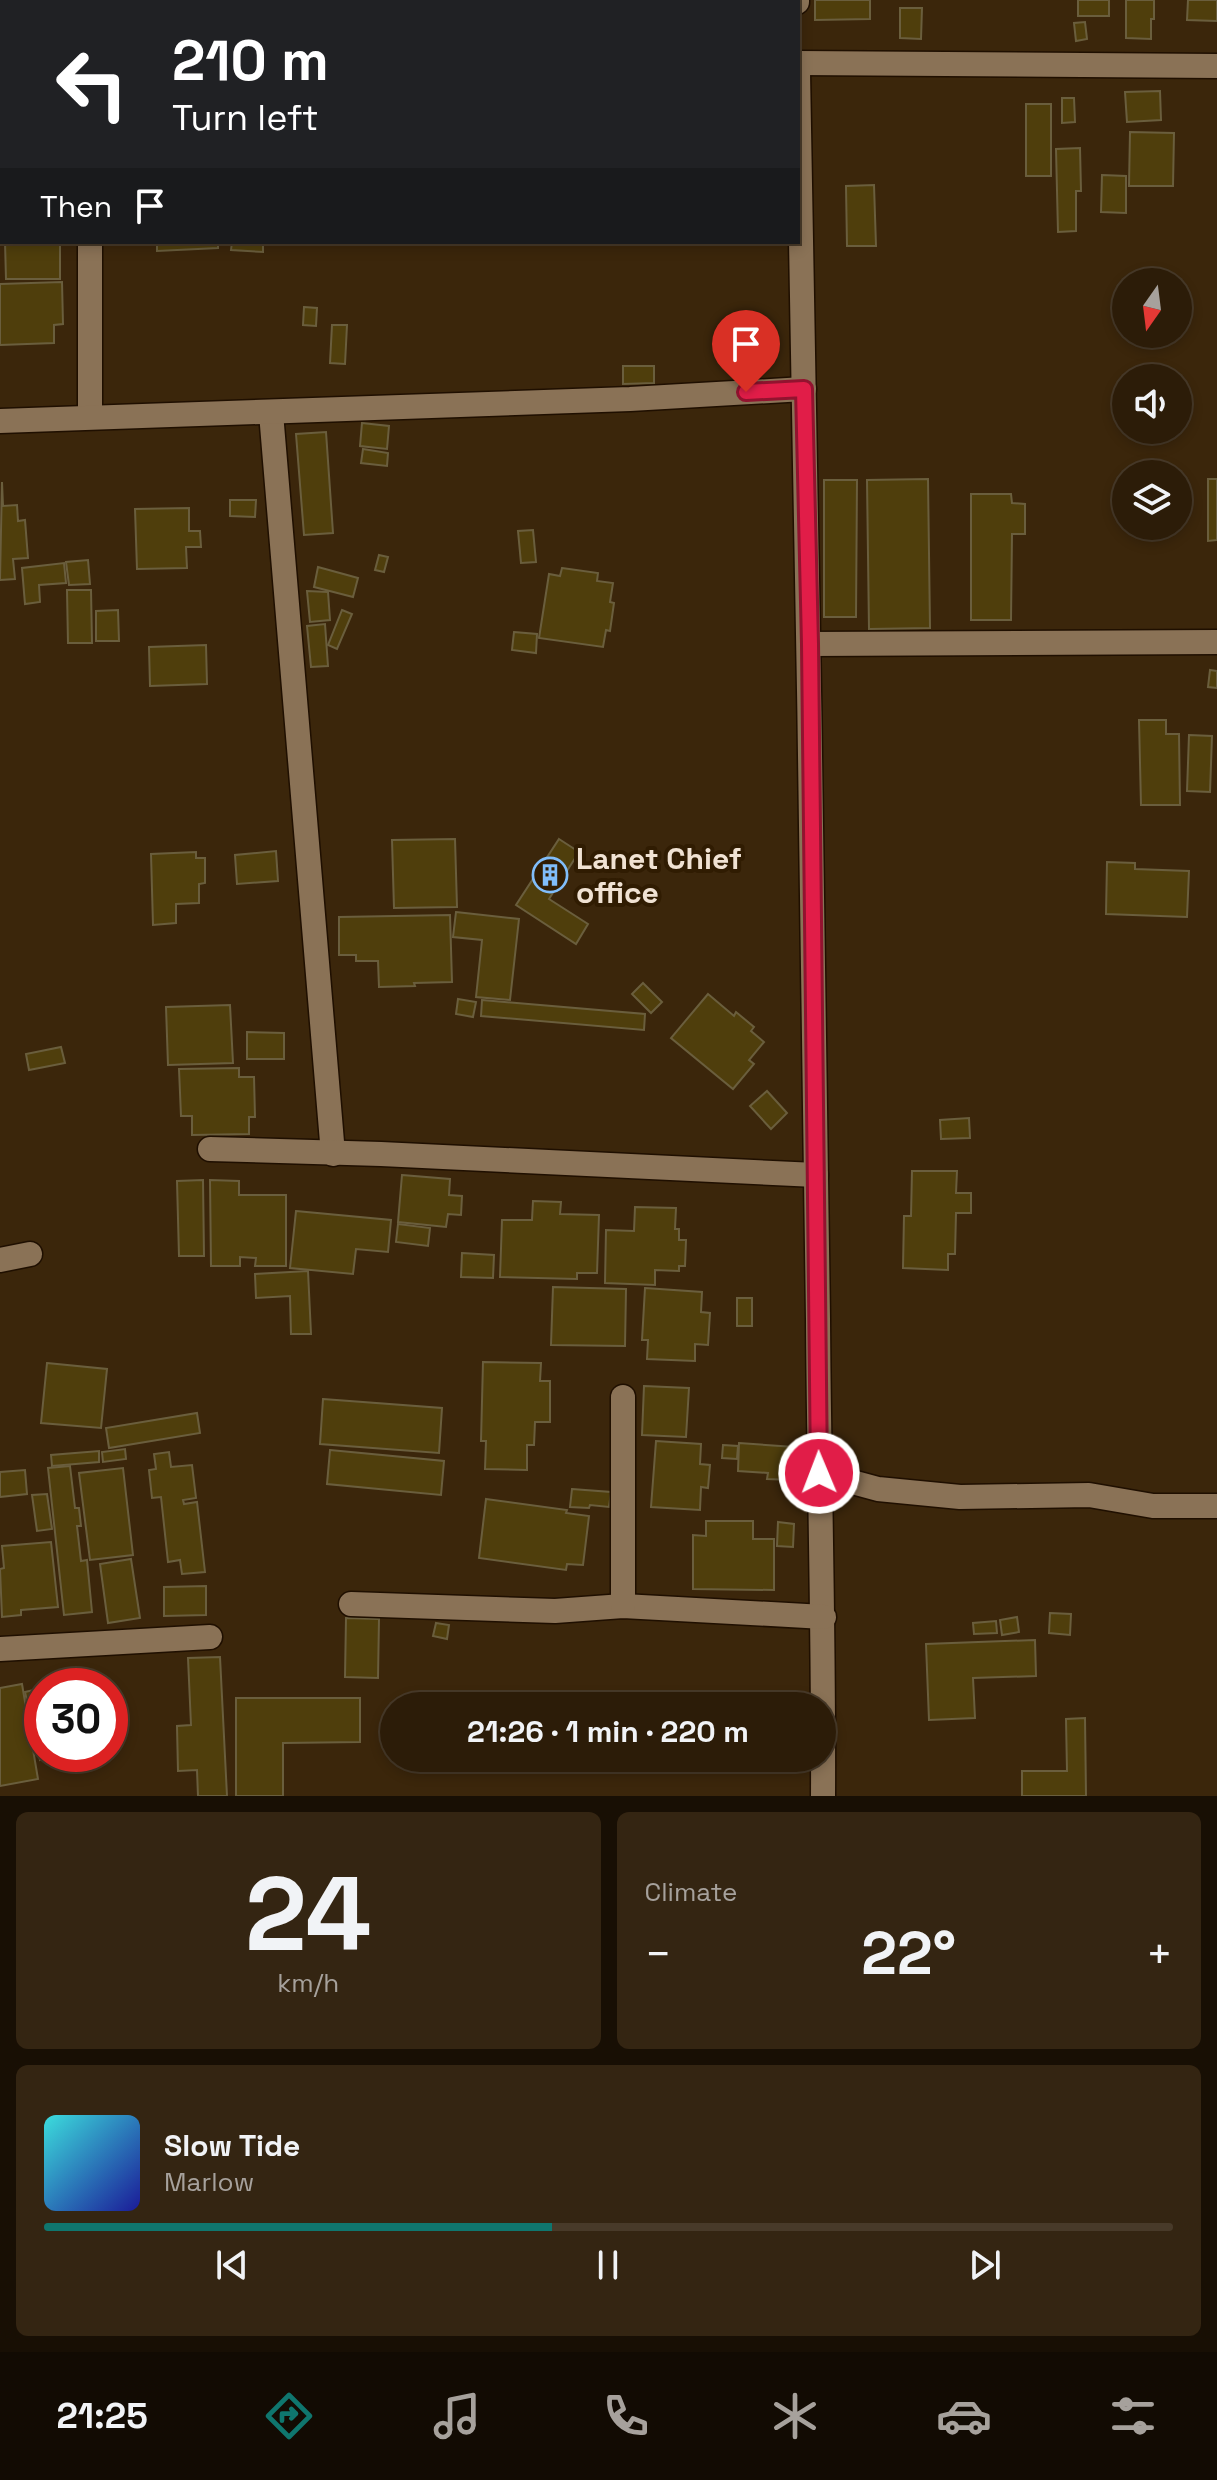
<!DOCTYPE html>
<meta charset="utf-8">
<style>
:root{--surface:#2c1c08;--page:#342512;--text:#f1f3f6;--muted:#a6a19c;--line:#483a29;--accent:#0f766e}
body{margin:0;font-family:"Space Grotesk",sans-serif;background:var(--page);color:var(--text);height:100vh;display:flex;flex-direction:column;font-size:30px;white-space:nowrap}
*{box-sizing:border-box;margin:0}
p{font-size:26px;color:var(--muted)}
.icon{flex:none;width:44px;height:44px;fill:none;stroke:currentColor;stroke-width:2;stroke-linecap:round;stroke-linejoin:round}
.map{position:relative;height:1796px;overflow:hidden}
.panel{display:flex;flex-direction:column;gap:16px;padding:16px;background:#180f04;flex:1}
.panel>*{flex:none}
.top-card{position:absolute;left:0px;top:0px;width:800px;height:244px;box-shadow:0 4px 12px #0003,0 0 0 2px var(--line);background:#202124;color:#fff;overflow:hidden}
.needle{width:52px;rotate:194deg}
.fabs{position:absolute;left:1112px;top:268px;display:grid;gap:16px}
.fabs a{display:grid;place-items:center;width:80px;height:80px;border-radius:50%;background:var(--surface);box-shadow:0 4px 12px #0003,0 0 0 2px var(--line);font-size:40px}
.speed{position:absolute;left:24px;top:1668px;display:flex;gap:16px;font-size:40px;font-weight:700;text-align:center}
.speed>*{display:grid;place-content:center;width:104px;height:104px;border-radius:50%;background:var(--surface);box-shadow:0 4px 12px #0003,0 0 0 2px var(--line);line-height:1}
.speed .limit{border:12px solid #d22;background:#fff;color:#111}
.pin{position:absolute;display:grid;place-items:center;width:68px;height:68px;color:#fff;margin:-82px -34px;border-radius:50% 50% 50% 0;rotate:-45deg;box-shadow:0 0 8px #0007}
.pin .icon{rotate:45deg}
.me{position:absolute;width:88px;margin:-44px;rotate:359deg;stroke-linejoin:round;filter:drop-shadow(0 0 6px #0008)}
.turn{display:flex;align-items:center;gap:28px;height:168px;padding:0 40px;font-size:36px}
.turn .icon{width:104px;height:104px;stroke-width:2.5}
.turn b{display:block;font-size:56px;line-height:68px}
.then{display:flex;align-items:center;height:76px;padding:0 40px;background:#0003;gap:16px;font-size:30px}
.big{font-size:60px;font-weight:600;line-height:1.1}
.panel .tile{flex:1;display:flex;flex-direction:column;justify-content:center;gap:12px;min-width:0;padding:0 28px;border-radius:12px;background:var(--page)}
.panel .dial{align-items:center;gap:0}
.dial b{font-size:104px;line-height:1}
.song{display:flex;align-items:center;gap:24px}
.cover{width:96px;height:96px;border-radius:12px;background:linear-gradient(135deg,hsl(180 70% 55%),hsl(240 70% 35%))}
.played{height:8px;border-radius:4px;background:linear-gradient(90deg,var(--accent) 45%,var(--line) 45%)}
.keys{display:flex;justify-content:space-around;direction:ltr}
.heat{display:flex;justify-content:space-between;align-items:center;font-size:44px;direction:ltr}
.panel .tiles{flex:1;display:grid;gap:16px;grid-template-columns:1fr 1fr}
.tile:last-child{grid-column:span 2}
.trip{position:absolute;left:380px;top:1692px;width:456px;height:80px;border-radius:40px;background:var(--surface);box-shadow:0 4px 12px #0003,0 0 0 2px var(--line);font-weight:600;line-height:80px;text-align:center}
.tabs{display:flex;height:128px;justify-content:space-around;align-items:center;background:#120b03;color:var(--muted)}
.tabs .icon{width:56px;height:56px}
.tabs .on{color:var(--accent)}
.tabs b{font-size:36px;color:var(--text)}
.map>svg:first-child{display:block}
.building{fill:#4f3e0c;stroke:#6a5e3d;stroke-width:2}
.lines{fill:none;stroke-linecap:round;stroke-linejoin:round}
.minor-casing{stroke:#1f0f00;stroke-width:27}
.minor{stroke:#8a7256;stroke-width:24}
.route-casing{stroke:#92132f;stroke-width:20}
.route{stroke:#e11d48;stroke-width:14}
.labels{text-anchor:middle;dominant-baseline:central;stroke-width:8;stroke-linejoin:round;paint-order:stroke}
.poi-label{font-size:30px;font-weight:bold;fill:#f0e2d3;stroke:#301c02;text-anchor:start}
</style>
<div class="map">
<svg width="1217" height="1796" viewBox="0 0 1217 1796">
<rect width="100%" height="100%" fill="#3b260b"/>
<!-- building -->
<g class="building">
<polygon points="815,0 870,0 870,19 815,20"/>
<rect x="1078" y="0" width="31" height="16"/>
<polygon points="1126,0 1154,0 1154,19 1151,19 1151,39 1126,38"/>
<polygon points="1188,0 1217,0 1217,21 1187,20"/>
<polygon points="900,8 922,8 921,39 900,38"/>
<polygon points="1085,22 1087,39 1076,41 1074,23"/>
<polygon points="1160,91 1161,120 1127,122 1125,92"/>
<polygon points="1062,98 1074,98 1075,122 1062,123"/>
<rect x="1026" y="104" width="25" height="72"/>
<polygon points="1130,132 1174,133 1173,186 1129,186"/>
<polygon points="1080,148 1081,191 1076,191 1076,231 1058,232 1056,149"/>
<polygon points="1102,175 1126,176 1126,213 1101,212"/>
<polygon points="874,185 876,246 847,246 846,186"/>
<polygon points="5,242 60,242 60,279 6,279"/>
<polygon points="157,242 218,242 218,248 157,251"/>
<polygon points="232,242 263,242 263,252 231,250"/>
<polygon points="62,282 63,324 54,325 54,343 0,345 0,284"/>
<polygon points="304,307 317,308 316,326 303,325"/>
<polygon points="332,325 347,325 345,364 330,363"/>
<polygon points="623,366 654,366 654,383 623,384"/>
<polygon points="362,423 389,426 387,449 360,446"/>
<polygon points="326,432 333,533 304,535 296,434"/>
<polygon points="363,449 388,453 387,466 361,463"/>
<polygon points="928,479 930,628 869,629 867,480"/>
<polygon points="1208,479 1217,479 1217,540 1208,541"/>
<polygon points="824,480 857,480 856,617 824,617"/>
<polygon points="2,482 3,506 17,505 18,521 25,520 28,558 13,559 15,579 0,580"/>
<polygon points="971,494 1011,494 1012,503 1025,504 1025,534 1012,534 1011,620 971,620"/>
<polygon points="230,500 256,500 255,517 230,516"/>
<polygon points="189,508 189,531 200,531 201,547 186,547 187,568 137,569 135,509"/>
<polygon points="533,530 536,562 521,563 518,531"/>
<polygon points="379,555 388,557 384,572 375,570"/>
<polygon points="88,560 90,584 69,585 66,562"/>
<polygon points="64,563 66,583 39,585 40,602 25,604 22,568"/>
<polygon points="318,567 358,578 353,597 314,587"/>
<polygon points="562,568 598,573 597,581 613,583 610,602 614,603 610,631 606,630 603,647 539,638 549,574 560,576"/>
<polygon points="67,590 91,590 92,643 68,643"/>
<polygon points="307,591 328,592 330,620 310,622"/>
<polygon points="118,610 119,641 96,641 96,611"/>
<polygon points="342,610 352,614 337,649 328,645"/>
<polygon points="325,624 328,666 311,667 307,626"/>
<polygon points="514,632 537,634 536,653 512,650"/>
<polygon points="206,645 207,684 150,686 149,647"/>
<polygon points="1210,670 1217,671 1217,688 1208,687"/>
<polygon points="1139,720 1166,720 1166,734 1179,734 1180,805 1141,805"/>
<polygon points="1189,735 1212,736 1210,792 1187,791"/>
<polygon points="455,839 457,907 394,908 392,840"/>
<polygon points="559,839 579,852 549,899 588,924 576,944 516,905"/>
<polygon points="276,851 278,881 237,884 235,855"/>
<polygon points="196,852 196,858 205,858 205,883 199,884 199,903 176,904 176,923 153,925 151,854"/>
<polygon points="1107,862 1135,863 1135,869 1189,871 1187,917 1106,914"/>
<polygon points="456,912 519,919 510,1000 476,997 482,940 453,937"/>
<polygon points="450,915 452,982 414,983 415,986 379,987 378,961 356,961 356,955 339,955 339,917"/>
<polygon points="643,983 662,1002 651,1013 632,994"/>
<polygon points="708,994 734,1016 736,1012 754,1027 751,1031 764,1042 749,1060 754,1064 733,1089 671,1038"/>
<polygon points="458,999 476,1002 473,1017 456,1014"/>
<polygon points="482,1000 645,1014 644,1030 481,1016"/>
<polygon points="230,1005 233,1063 168,1065 166,1007"/>
<polygon points="247,1032 284,1033 284,1059 247,1059"/>
<polygon points="61,1047 65,1063 29,1070 26,1054"/>
<polygon points="239,1068 239,1077 254,1077 255,1117 249,1117 249,1134 192,1135 192,1116 181,1116 179,1069"/>
<polygon points="767,1091 787,1113 771,1129 750,1106"/>
<polygon points="969,1118 970,1138 941,1139 940,1120"/>
<polygon points="912,1171 957,1171 956,1193 971,1193 971,1213 956,1213 955,1254 948,1254 948,1270 903,1268 904,1216 911,1216"/>
<polygon points="402,1175 450,1179 449,1195 462,1196 461,1215 448,1214 446,1227 398,1222"/>
<polygon points="203,1180 204,1256 179,1256 177,1181"/>
<polygon points="210,1180 239,1181 239,1195 286,1195 286,1266 255,1266 256,1258 240,1257 240,1266 211,1266"/>
<polygon points="533,1201 561,1202 560,1214 599,1215 597,1273 577,1273 577,1279 500,1277 502,1220 532,1220"/>
<polygon points="635,1207 676,1208 675,1229 679,1229 679,1240 686,1240 685,1266 679,1266 679,1271 655,1270 655,1285 605,1283 606,1230 634,1231"/>
<polygon points="296,1211 391,1220 388,1252 356,1249 353,1274 290,1268"/>
<polygon points="398,1224 430,1228 428,1246 396,1242"/>
<polygon points="462,1253 494,1255 493,1278 461,1277"/>
<polygon points="308,1271 311,1334 291,1334 290,1296 256,1298 255,1274"/>
<polygon points="553,1287 626,1289 625,1346 551,1345"/>
<polygon points="645,1288 702,1292 701,1312 710,1313 708,1345 695,1344 695,1361 647,1359 648,1340 642,1340"/>
<rect x="737" y="1298" width="15" height="28"/>
<polygon points="483,1362 541,1363 540,1381 550,1381 550,1422 535,1422 534,1445 527,1445 527,1470 485,1469 486,1441 481,1441"/>
<polygon points="47,1363 107,1369 101,1428 41,1423"/>
<polygon points="644,1386 689,1388 686,1437 642,1435"/>
<polygon points="323,1399 442,1408 439,1453 320,1444"/>
<polygon points="197,1413 200,1433 109,1448 106,1428"/>
<polygon points="656,1441 701,1444 700,1464 710,1465 708,1488 701,1487 700,1510 651,1507"/>
<polygon points="739,1443 809,1448 807,1474 792,1473 792,1480 767,1479 768,1473 738,1471"/>
<polygon points="723,1445 738,1446 737,1459 722,1458"/>
<polygon points="125,1449 126,1459 103,1462 102,1452"/>
<polygon points="330,1450 444,1461 441,1495 327,1484"/>
<polygon points="99,1451 99,1462 52,1466 51,1455"/>
<polygon points="169,1452 171,1467 192,1465 196,1498 183,1500 184,1504 197,1502 205,1572 182,1574 180,1560 168,1562 161,1497 152,1498 149,1470 156,1469 154,1454"/>
<polygon points="70,1466 75,1508 79,1508 81,1526 77,1526 81,1561 87,1560 92,1612 64,1615 48,1468"/>
<polygon points="123,1468 133,1555 90,1560 79,1473"/>
<polygon points="25,1470 27,1494 0,1497 0,1472"/>
<polygon points="572,1489 611,1492 609,1507 590,1505 589,1508 570,1507"/>
<polygon points="47,1494 52,1529 37,1531 32,1495"/>
<polygon points="486,1499 567,1510 566,1513 589,1516 583,1565 567,1564 566,1570 479,1558"/>
<polygon points="706,1521 753,1521 753,1539 774,1539 774,1590 693,1589 693,1535 706,1536"/>
<polygon points="778,1522 794,1524 793,1547 777,1546"/>
<polygon points="51,1542 58,1607 21,1610 21,1615 2,1617 0,1569 4,1568 2,1546"/>
<polygon points="131,1559 140,1618 108,1623 100,1564"/>
<polygon points="206,1586 206,1615 164,1616 164,1587"/>
<polygon points="1050,1613 1071,1614 1070,1635 1049,1633"/>
<polygon points="1017,1617 1019,1632 1002,1635 1000,1620"/>
<polygon points="346,1618 379,1619 378,1678 345,1677"/>
<polygon points="996,1621 997,1633 974,1634 973,1623"/>
<polygon points="436,1623 449,1625 447,1639 433,1636"/>
<polygon points="1035,1640 1036,1676 973,1678 975,1718 929,1720 926,1644"/>
<polygon points="220,1657 227,1796 198,1796 197,1770 178,1771 177,1726 191,1725 188,1658"/>
<polygon points="22,1684 38,1779 0,1786 0,1688"/>
<polygon points="42,1688 42,1754 68,1754 40,1760 25,1692"/>
<polygon points="236,1698 360,1698 360,1742 283,1743 283,1796 236,1796"/>
<polygon points="1085,1718 1086,1796 1022,1796 1022,1771 1067,1771 1066,1719"/>
</g>
<g class="lines">
<!-- minor casing -->
<g class="minor-casing">
<g id="minor">
<polyline points="797,0 797,2"/>
<polyline points="798,63 1217,66"/>
<path d="M 798,72 C 806,488 813,903 818,1319 C 819,1478 824,1637 823,1796"/>
<polyline points="271,413 333,1154"/>
<polyline points="90,417 90,242"/>
<polyline points="0,421 630,399 804,389"/>
<polyline points="810,644 1217,642"/>
<polyline points="210,1149 381,1154 816,1175"/>
<polyline points="0,1260 30,1254"/>
<polyline points="819,1473 878,1489 960,1497 1089,1495 1153,1506 1217,1506"/>
<polyline points="351,1604 555,1611 623,1606 824,1617"/>
<polyline points="623,1606 623,1397"/>
<polyline points="0,1649 210,1637"/>
</g>
</g>
<!-- minor -->
<use href="#minor" class="minor"/>
</g>
<g class="lines">
<!-- route casing -->
<g class="route-casing">
<polyline id="route" points="746,392 804,389 810,644 819,1473"/>
</g>
<!-- route -->
<use href="#route" class="route"/>
</g>
<!-- icons -->
<defs>
<g id="building-ring" transform="scale(1.8)"><circle r="9.5" fill="#301c02" stroke="#80bdfa" stroke-width="1.5"/><path d="M-4-6H4V6H1V3H-1V6H-4ZM-2.5-4.3h1.7v1.8h-1.7ZM.8-4.3h1.7v1.8H.8ZM-2.5-1h1.7V.8h-1.7ZM.8-1h1.7V.8H.8Z" fill="#80bdfa"/></g>
</defs>
<g fill-rule="evenodd">
<use href="#building-ring" x="550" y="875"/>
</g>
<g class="labels">
<!-- poi labels -->
<g class="poi-label">
<text x="576" y="858">Lanet Chief<tspan x="576" dy="34">office</tspan></text>
</g>
</g>
</svg>
<div class="fabs">
<a><svg class="needle" viewBox="-14 -14 28 28"><path d="M0-13l5 13h-10z" fill="#e53935"/><path d="M0 13l5-13h-10z" fill="#a6a19c"/></svg></a>
<a><svg class="icon" aria-label="sound" viewBox="0 0 24 24"><path d="M4 9h4l5-4v14l-5-4H4zM17 9q2 3 0 6"/></svg></a>
<a><svg class="icon" aria-label="layers" viewBox="0 0 24 24"><path d="M12 4l9 5-9 5-9-5zM3 14l9 5 9-5"/></svg></a>
</div>
<div class="speed"><div class="limit">30</div></div>
<div class="pin" style="left:746px;top:392px;background:#d93025"><svg class="icon" aria-label="arrive" viewBox="0 0 24 24"><path d="M6 21V4h12l-3 4 3 4H6"/></svg></div>
<svg class="me" style="left:819px;top:1473px" viewBox="-20 -20 40 40"><circle r="17" fill="#e11d48" stroke="#fff" stroke-width="3"/><path d="M0-11L8 9 0 5-8 9z" fill="#fff"/></svg>
<div class="trip">21:26 · 1 min · 220 m</div>
<div class="top-card">
<div class="turn"><svg class="icon" aria-label="left" viewBox="0 0 24 24"><path d="M17 20v-9H6M10 6l-5 5 5 5"/></svg><div><b>210 m</b>Turn left</div></div>
<div class="then">Then<svg class="icon" aria-label="arrive" viewBox="0 0 24 24"><path d="M6 21V4h12l-3 4 3 4H6"/></svg></div>
</div>
</div>
<section class="panel">
<div class="tiles">
<div class="tile dial"><b>24</b><p>km/h</p></div>
<div class="tile"><p>Climate</p>
<div class="heat"><a>−</a><b class="big">22°</b><a>+</a></div>
</div>
<div class="tile">
<div class="song"><i class="cover"></i><div><b>Slow Tide</b><p>Marlow</p></div></div>
<div class="played"></div>
<div class="keys"><svg class="icon" aria-label="previous" viewBox="0 0 24 24"><path d="M18 5L8 12l10 7zM5 5v14"/></svg><svg class="icon" aria-label="pause" viewBox="0 0 24 24"><path d="M8 5v14M16 5v14"/></svg><svg class="icon" aria-label="next" viewBox="0 0 24 24"><path d="M6 5l10 7-10 7zM19 5v14"/></svg></div>
</div>
</div>
</section>
<nav class="tabs">
<b>21:25</b>
<svg class="icon on" aria-label="directions" viewBox="0 0 24 24"><path d="M12 3l9 9-9 9-9-9zM9 14v-3h6M13 9l2 2-2 2"/></svg>
<svg class="icon" aria-label="music" viewBox="0 0 24 24"><path d="M9 18V5l10-2v13"/><circle cx="6" cy="18" r="3"/><circle cx="16" cy="16" r="3"/></svg>
<svg class="icon" aria-label="phone" viewBox="0 0 24 24"><path d="M5 4h4l2 5-3 2q2 4 5 5l2-3 5 2v4C11 20 4 13 5 4z"/></svg>
<svg class="icon" aria-label="climate" viewBox="0 0 24 24"><path d="M12 3v18M4 7l16 10M4 17L20 7"/></svg>
<svg class="icon" aria-label="car" viewBox="0 0 24 24"><path d="M5 17H2v-5l4-1 3-4h7l3 4 3 1v5h-3M9 17h6M6 11h13"/><circle cx="7" cy="17" r="2"/><circle cx="17" cy="17" r="2"/></svg>
<svg class="icon" aria-label="filters" viewBox="0 0 24 24"><path d="M4 7h16M4 17h16"/><circle cx="9" cy="7" r="2"/><circle cx="15" cy="17" r="2"/></svg>
</nav>
